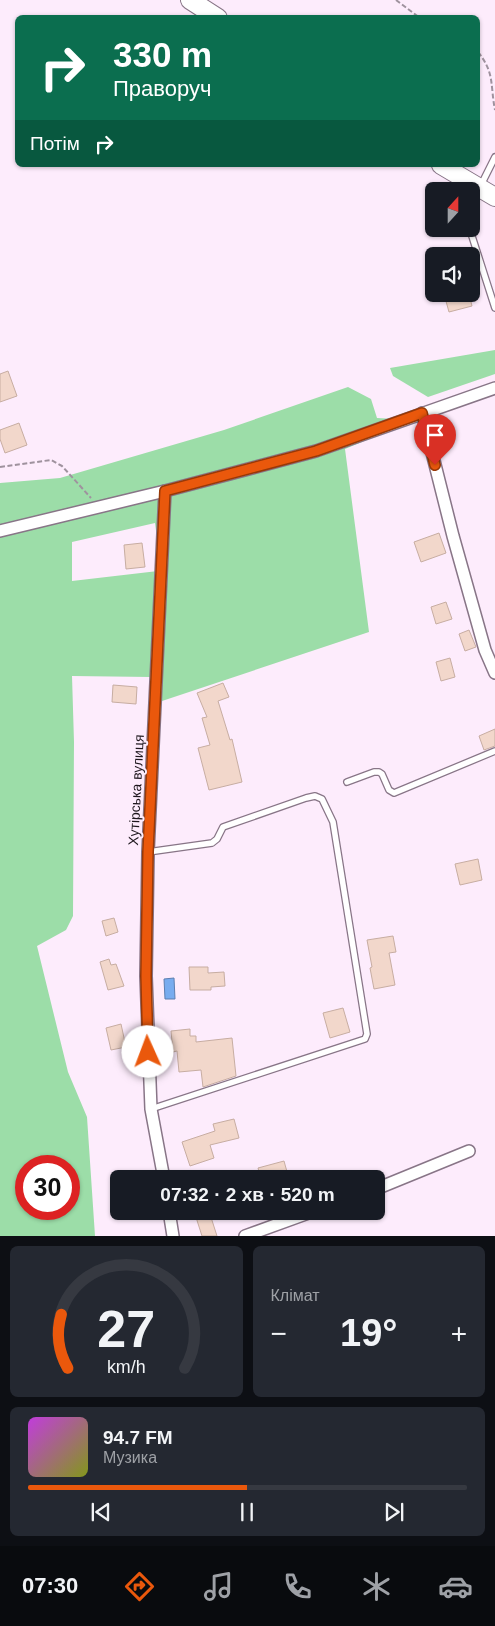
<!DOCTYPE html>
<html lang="uk">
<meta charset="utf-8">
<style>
:root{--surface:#171b24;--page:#242831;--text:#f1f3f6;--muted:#9ea1a6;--line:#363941;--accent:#ea580c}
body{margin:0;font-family:Arial,sans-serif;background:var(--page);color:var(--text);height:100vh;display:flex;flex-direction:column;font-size:19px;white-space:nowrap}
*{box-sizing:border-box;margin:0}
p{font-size:16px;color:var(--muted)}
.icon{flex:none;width:28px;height:28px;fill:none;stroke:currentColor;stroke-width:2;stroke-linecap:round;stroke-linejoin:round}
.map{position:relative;height:1236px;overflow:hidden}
.details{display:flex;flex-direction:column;gap:10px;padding:10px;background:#0d0f14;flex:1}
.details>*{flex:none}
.hud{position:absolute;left:15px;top:15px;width:465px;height:152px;border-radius:8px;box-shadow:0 1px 4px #0004;background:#0b6e4f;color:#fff;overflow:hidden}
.needle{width:32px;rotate:21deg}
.tools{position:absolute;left:425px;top:182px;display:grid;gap:10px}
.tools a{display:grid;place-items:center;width:55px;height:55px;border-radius:8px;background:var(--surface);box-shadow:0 1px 4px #0004;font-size:25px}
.speed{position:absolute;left:15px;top:1155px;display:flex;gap:10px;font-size:25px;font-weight:700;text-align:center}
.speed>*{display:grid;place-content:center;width:65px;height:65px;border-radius:50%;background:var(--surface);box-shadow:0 1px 4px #0004;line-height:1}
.speed .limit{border:8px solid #d22;background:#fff;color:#111}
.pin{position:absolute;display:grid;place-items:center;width:42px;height:42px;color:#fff;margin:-51px -21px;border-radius:50% 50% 50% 0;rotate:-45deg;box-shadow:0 0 5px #0007}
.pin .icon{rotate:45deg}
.me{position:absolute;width:55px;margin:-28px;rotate:358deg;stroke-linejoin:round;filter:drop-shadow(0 0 4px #0008)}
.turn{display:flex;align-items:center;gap:18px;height:105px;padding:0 15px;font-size:22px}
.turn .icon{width:65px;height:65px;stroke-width:2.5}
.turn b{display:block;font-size:35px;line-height:42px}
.then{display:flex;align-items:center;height:48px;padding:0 15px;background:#0003;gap:10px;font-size:19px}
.big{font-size:38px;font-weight:700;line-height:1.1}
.details .tile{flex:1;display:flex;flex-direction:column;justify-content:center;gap:8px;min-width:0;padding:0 18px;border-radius:8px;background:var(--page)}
.details .dial{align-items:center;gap:0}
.dial svg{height:130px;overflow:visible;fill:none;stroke:var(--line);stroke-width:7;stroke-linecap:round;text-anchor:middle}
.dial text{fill:var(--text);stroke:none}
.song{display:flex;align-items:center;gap:15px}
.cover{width:60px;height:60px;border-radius:8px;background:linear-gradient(135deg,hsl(290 70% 55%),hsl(70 70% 35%))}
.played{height:5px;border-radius:2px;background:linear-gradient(90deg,var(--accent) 50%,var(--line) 50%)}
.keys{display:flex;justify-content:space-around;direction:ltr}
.heat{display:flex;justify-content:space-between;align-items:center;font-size:28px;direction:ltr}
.details .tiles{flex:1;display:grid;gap:10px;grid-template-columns:1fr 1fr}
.tile:last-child{grid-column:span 2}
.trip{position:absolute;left:110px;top:1170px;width:275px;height:50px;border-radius:8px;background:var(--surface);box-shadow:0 1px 4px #0004;font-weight:700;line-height:50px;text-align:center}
.menu{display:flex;height:80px;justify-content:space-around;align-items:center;background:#090b0e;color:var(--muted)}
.menu .icon{width:35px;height:35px}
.menu .on{color:var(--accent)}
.menu b{font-size:22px;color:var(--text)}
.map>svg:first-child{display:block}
.green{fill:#9cdda8;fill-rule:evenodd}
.water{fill:#78acef;stroke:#5d7fb0}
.building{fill:#f2d7cb;stroke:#c7ada2}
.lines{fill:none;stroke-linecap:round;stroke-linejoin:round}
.lane-casing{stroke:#887587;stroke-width:8}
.street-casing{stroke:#887587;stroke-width:14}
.primary-casing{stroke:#887587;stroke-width:20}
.path{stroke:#9f929e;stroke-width:2;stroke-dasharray:5 2.5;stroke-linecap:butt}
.lane{stroke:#fff;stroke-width:5.5}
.street{stroke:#fff;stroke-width:11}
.primary{stroke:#fff;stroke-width:18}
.route-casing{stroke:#983908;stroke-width:12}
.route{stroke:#ea580c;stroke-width:9}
.labels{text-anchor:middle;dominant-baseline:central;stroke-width:4;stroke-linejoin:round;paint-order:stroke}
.street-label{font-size:14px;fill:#1e171d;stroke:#fdecfc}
</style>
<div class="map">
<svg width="495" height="1236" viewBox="0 0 495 1236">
<rect width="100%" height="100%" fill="#fdecfc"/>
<!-- green -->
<g class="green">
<polygon points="495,350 495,374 428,397 393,376 390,368"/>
<path d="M 348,387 L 371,399 L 377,418 L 415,420 L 345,449 L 369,632 L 150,705 L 151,677 L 72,676 L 74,742 L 73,916 L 66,930 L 37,946 L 68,1072 L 87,1117 L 95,1236 L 0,1236 L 0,483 L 60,478 L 224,430 ZM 155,523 L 159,554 L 158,571 L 72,581 L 72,542 ZM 26,1166 L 69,1166 L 69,1209 L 26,1209 Z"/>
</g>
<!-- water -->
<polygon class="water" points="174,978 175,999 165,999 164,979"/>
<!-- building -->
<g class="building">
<polygon points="444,294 469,294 472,306 449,312"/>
<polygon points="8,371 17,396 0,402 0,374"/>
<polygon points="19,423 27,445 5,453 0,439 0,430"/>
<polygon points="439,533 446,553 421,562 414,542"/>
<polygon points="142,543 145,567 126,569 124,545"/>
<polygon points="446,602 452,619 436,624 431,607"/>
<polygon points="469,630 476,647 465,651 459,634"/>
<polygon points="450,658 455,677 441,681 436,662"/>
<polygon points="223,683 229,697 218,701 230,740 232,739 242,782 209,790 198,748 210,745 202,718 207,717 197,693"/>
<polygon points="113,685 137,687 136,704 112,702"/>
<polygon points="495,729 495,746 484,750 479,736"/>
<polygon points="478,859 482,880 460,885 455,864"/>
<polygon points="114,918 118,932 106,936 102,921"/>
<polygon points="393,936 396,952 389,953 395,985 374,989 370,968 372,967 367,940"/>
<polygon points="109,959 111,965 116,964 124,986 108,990 100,962"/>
<polygon points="189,967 208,967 208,973 224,972 225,986 211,987 211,990 190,990"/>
<polygon points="343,1008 350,1032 330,1038 323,1013"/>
<polygon points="121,1024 126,1047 111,1050 106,1028"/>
<polygon points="190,1029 190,1036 196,1036 196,1042 232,1038 236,1076 203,1087 201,1070 179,1072 177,1051 173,1052 171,1031"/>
<polygon points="234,1119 239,1138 210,1145 214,1158 190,1166 182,1142 215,1131 213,1124"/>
<polygon points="284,1161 289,1179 261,1179 258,1168"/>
<polygon points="194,1211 209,1211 217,1236 202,1236"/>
</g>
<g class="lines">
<!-- lane casing -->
<g class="lane-casing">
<g id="lane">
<polyline points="480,187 495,157"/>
<polyline points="470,230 495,308"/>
<polyline points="347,782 374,772 379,772 382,774 389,790 394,793 495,751"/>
<polyline points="148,852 212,843 217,839 223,827 306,798 315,796 322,799 333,822 367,1034 365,1039 151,1109"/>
</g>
</g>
<!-- street casing -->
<g class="street-casing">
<g id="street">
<polyline points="422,413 453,536 485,650 495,673"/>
<polyline points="0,531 165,491 316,451 495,388"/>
<polyline points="164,1179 151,1109 146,976 148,852 165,491"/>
<polyline points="376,1189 469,1151"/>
<polyline points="169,1211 173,1236"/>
<polyline points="245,1236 314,1211"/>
</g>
</g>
<!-- primary casing -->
<g class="primary-casing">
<g id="primary">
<polyline points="190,0 218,18"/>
<polyline points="441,165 495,197"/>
</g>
</g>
<!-- path -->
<g class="path">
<polyline points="396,0 420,18"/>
<path d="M 478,52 C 495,73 490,85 495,110"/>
<polyline points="0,467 51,460 62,466 91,498"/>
</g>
<!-- lane -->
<use href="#lane" class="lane"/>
<!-- street -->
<use href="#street" class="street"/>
<!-- primary -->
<use href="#primary" class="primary"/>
</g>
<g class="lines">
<!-- route casing -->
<g class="route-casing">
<polyline id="route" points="148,1052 146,976 148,852 165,491 316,451 422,413 435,465"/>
</g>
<!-- route -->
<use href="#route" class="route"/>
</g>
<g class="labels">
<!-- street labels -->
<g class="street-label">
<text transform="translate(136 790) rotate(-87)">Хутірська вулиця</text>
</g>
</g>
</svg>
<div class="tools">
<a><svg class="needle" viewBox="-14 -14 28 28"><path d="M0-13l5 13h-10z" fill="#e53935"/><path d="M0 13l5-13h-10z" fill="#9ea1a6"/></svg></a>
<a><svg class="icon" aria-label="sound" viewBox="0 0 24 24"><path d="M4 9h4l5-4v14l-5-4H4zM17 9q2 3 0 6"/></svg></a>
</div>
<div class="speed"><div class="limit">30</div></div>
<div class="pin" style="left:435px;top:465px;background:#d93025"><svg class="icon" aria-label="arrive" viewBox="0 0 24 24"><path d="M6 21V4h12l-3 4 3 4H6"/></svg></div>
<svg class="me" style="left:148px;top:1052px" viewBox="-20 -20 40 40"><circle r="19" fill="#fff"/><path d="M0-13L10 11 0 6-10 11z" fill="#ea580c"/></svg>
<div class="trip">07:32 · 2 хв · 520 m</div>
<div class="hud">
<div class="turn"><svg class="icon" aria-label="right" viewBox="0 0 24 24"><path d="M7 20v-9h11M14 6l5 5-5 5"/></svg><div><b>330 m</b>Праворуч</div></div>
<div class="then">Потім<svg class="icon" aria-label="right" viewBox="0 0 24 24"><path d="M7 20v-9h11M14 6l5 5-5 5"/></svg></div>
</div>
</div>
<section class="details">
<div class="tiles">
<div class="tile dial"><svg viewBox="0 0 100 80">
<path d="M14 69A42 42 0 1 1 86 69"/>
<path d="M14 69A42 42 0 0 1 10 36" stroke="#ea580c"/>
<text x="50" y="56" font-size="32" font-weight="700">27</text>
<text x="50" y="72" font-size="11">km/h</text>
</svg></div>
<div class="tile"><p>Клімат</p>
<div class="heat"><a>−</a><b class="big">19°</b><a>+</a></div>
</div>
<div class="tile">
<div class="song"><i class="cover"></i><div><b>94.7 FM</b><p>Музика</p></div></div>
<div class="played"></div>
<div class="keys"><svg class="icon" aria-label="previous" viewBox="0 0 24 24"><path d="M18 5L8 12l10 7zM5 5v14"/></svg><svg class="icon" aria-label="pause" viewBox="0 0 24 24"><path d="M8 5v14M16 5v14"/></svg><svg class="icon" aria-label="next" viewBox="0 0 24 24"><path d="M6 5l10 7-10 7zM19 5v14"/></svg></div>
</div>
</div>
</section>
<nav class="menu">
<b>07:30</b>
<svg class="icon on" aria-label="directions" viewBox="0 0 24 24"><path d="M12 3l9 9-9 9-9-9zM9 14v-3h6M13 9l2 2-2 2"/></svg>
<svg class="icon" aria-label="music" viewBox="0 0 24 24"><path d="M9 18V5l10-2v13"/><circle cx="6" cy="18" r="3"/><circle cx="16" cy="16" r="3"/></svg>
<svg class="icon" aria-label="phone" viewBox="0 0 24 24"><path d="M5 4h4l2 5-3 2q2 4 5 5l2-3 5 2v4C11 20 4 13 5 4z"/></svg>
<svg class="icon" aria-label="climate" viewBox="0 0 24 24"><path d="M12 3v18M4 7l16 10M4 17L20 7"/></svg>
<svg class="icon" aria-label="car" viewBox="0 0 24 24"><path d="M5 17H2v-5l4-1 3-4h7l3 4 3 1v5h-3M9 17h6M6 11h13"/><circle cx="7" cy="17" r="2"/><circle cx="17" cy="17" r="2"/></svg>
</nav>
